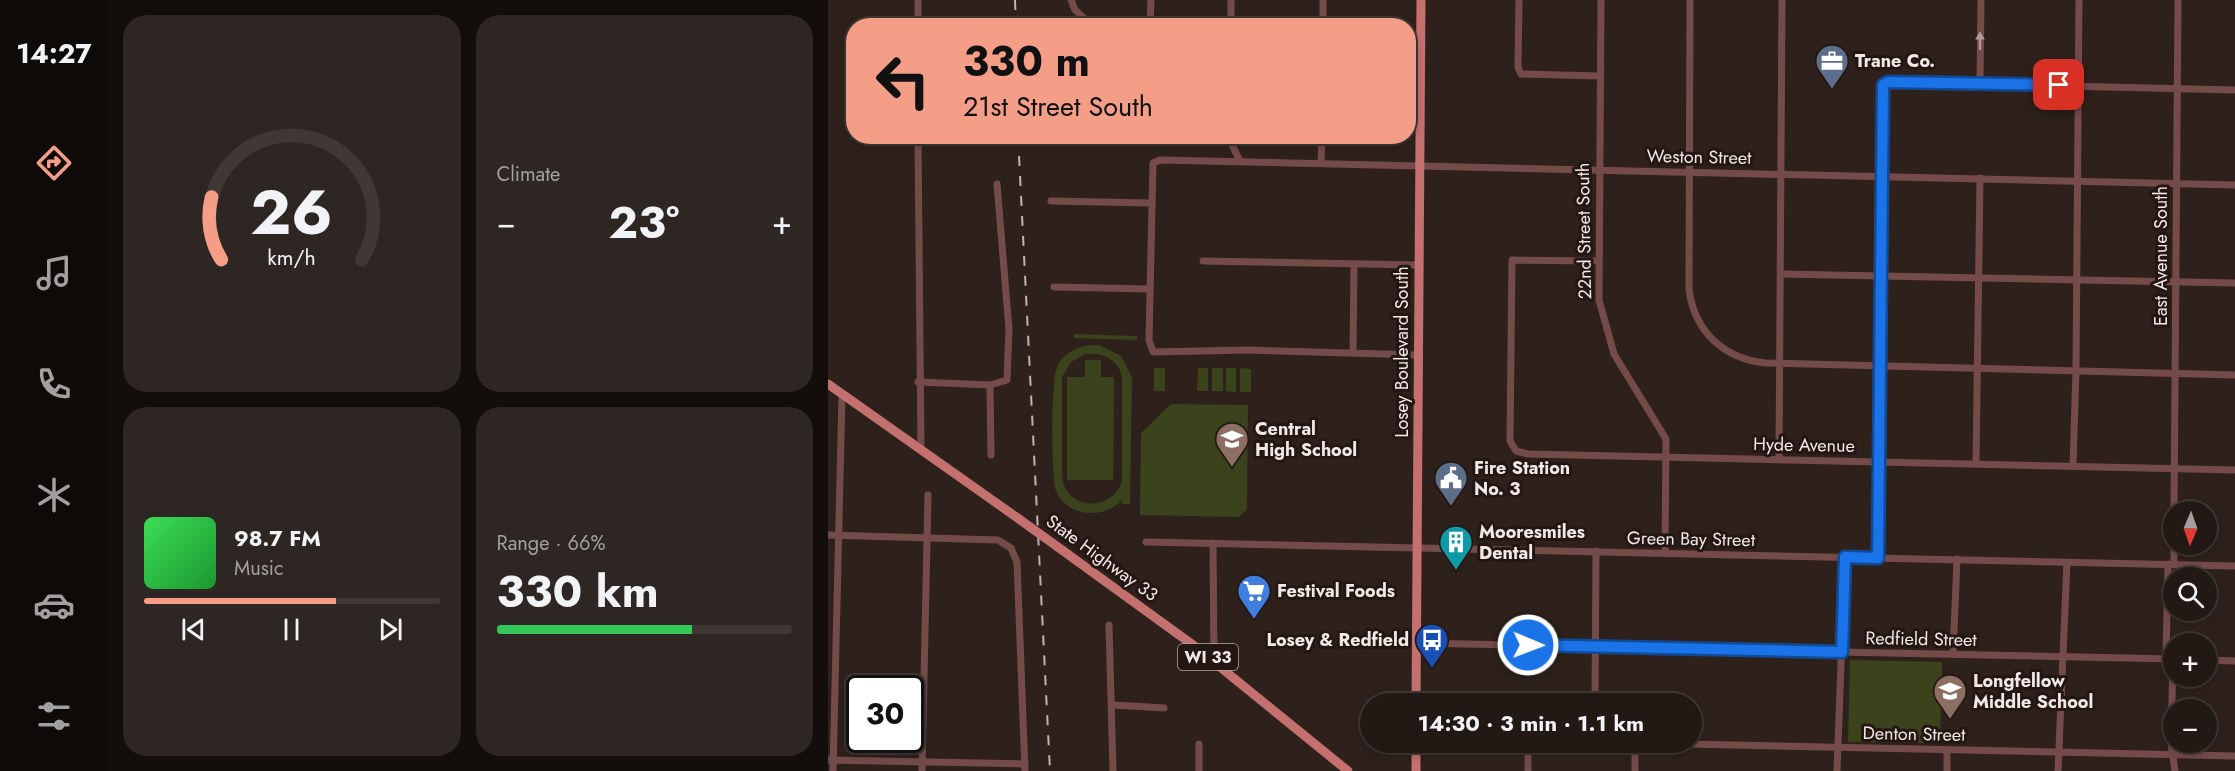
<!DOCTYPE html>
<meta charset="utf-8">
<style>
:root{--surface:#221915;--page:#2e2622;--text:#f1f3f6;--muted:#a2a0a0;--line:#3f3834;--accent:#f49e88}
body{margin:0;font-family:Jost,sans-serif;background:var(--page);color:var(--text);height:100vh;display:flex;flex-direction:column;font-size:22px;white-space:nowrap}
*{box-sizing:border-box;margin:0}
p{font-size:20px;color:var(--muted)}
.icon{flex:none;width:33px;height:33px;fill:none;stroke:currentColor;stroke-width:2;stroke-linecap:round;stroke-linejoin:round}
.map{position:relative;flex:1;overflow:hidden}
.sheet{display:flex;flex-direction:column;gap:15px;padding:15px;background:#130e0c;width:720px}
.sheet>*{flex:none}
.hud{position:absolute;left:18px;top:18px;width:570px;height:126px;border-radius:24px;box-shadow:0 3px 9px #0003,0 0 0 2px var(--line);background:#f49e88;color:#111;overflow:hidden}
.needle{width:39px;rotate:182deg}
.controls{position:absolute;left:1335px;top:501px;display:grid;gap:12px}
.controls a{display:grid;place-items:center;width:54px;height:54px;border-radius:50%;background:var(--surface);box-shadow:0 3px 9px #0003,0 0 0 2px var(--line);font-size:30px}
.speed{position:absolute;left:18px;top:675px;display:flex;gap:12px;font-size:30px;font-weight:700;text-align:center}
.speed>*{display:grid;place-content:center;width:78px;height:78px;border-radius:50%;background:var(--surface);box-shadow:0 3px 9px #0003,0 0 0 2px var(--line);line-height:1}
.speed .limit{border:3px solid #111;border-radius:9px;background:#fff;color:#111}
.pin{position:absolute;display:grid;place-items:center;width:51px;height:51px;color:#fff;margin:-26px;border-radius:12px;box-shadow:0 3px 9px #0006}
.me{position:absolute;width:66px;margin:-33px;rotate:91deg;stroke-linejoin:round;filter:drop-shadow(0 0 4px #0008)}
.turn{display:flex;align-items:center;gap:21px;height:126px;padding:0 18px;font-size:27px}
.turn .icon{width:78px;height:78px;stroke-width:2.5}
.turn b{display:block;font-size:42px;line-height:51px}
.big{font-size:45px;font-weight:700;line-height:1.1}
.sheet .card{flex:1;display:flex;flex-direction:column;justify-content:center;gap:9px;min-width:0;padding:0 21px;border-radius:24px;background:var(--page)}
.sheet .dial{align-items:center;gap:0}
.dial svg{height:156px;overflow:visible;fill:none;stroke:var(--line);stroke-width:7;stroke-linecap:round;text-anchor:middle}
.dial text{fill:var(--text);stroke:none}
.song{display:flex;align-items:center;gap:18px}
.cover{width:72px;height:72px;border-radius:9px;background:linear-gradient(135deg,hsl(130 70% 55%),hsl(130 70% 35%))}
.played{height:6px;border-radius:3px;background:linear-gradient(90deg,var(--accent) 65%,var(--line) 65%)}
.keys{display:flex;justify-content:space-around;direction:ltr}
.heat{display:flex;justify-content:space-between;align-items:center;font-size:33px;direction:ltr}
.charge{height:9px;border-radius:4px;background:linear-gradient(90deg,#34c759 66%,var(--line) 0)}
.sheet .tiles{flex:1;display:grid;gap:15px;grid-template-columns:repeat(2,1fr)}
.trip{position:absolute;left:532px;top:693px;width:342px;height:60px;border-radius:30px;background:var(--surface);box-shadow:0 3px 9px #0003,0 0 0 2px var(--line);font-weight:700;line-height:60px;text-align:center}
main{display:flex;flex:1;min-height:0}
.tab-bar{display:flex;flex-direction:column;width:108px;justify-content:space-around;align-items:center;background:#0e0a08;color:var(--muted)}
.tab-bar .icon{width:42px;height:42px}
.tab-bar .current{color:var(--accent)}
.tab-bar b{font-size:27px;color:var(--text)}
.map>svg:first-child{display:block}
.green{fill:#3a431c;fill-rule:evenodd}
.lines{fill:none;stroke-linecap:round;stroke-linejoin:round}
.minor{stroke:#754b4a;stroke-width:7}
.major{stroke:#c4706e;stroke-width:9}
.rail{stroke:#bfb4b0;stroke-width:2;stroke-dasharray:10 10;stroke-linecap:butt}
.major-bridge{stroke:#c4706e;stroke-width:9}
.oneway{fill:#b49a98}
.route-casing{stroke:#114b97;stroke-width:15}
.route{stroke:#1a73e8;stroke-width:10}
.labels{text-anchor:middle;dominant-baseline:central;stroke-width:6;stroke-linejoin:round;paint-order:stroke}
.shield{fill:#241713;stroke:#b4a9a6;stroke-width:1.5}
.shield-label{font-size:16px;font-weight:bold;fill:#f2e8e5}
.poi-label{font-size:18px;font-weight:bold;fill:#f2e8e5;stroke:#241713;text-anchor:start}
.street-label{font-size:18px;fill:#f2e8e5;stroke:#241713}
</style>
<main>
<nav class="tab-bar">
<b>14:27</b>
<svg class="icon current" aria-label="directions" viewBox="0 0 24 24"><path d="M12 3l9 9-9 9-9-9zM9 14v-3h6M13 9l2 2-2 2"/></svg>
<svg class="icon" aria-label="music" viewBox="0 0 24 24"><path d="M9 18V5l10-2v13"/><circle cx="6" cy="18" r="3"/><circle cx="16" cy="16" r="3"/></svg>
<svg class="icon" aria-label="phone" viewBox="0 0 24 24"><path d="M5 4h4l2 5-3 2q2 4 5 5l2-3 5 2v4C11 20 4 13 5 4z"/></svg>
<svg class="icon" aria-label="climate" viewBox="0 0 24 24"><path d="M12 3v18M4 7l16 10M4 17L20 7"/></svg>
<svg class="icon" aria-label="car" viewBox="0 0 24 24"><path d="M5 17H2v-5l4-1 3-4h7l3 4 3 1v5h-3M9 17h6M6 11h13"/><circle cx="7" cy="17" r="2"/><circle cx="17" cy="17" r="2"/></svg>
<svg class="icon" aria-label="filters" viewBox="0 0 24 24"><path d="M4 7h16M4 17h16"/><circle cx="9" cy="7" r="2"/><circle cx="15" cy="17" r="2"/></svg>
</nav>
<section class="sheet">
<div class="tiles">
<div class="card dial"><svg viewBox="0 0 100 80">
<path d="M14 69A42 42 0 1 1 86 69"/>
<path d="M14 69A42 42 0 0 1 9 37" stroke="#f49e88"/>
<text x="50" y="56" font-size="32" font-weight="700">26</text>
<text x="50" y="72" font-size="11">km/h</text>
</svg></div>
<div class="card"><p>Climate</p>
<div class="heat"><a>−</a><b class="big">23°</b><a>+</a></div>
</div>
<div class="card">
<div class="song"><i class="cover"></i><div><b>98.7 FM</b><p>Music</p></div></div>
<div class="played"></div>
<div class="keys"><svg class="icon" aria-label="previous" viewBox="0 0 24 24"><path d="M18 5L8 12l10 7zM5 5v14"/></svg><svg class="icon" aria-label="pause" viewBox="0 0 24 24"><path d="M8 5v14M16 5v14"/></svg><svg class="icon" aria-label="next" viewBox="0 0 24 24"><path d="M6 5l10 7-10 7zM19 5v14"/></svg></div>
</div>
<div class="card"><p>Range · 66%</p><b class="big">330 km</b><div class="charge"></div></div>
</div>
</section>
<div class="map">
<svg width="1407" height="771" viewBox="0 0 1407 771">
<rect width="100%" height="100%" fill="#2e211c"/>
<!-- green -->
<g class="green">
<polygon points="246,334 309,336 309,340 246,338"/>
<path d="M 271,345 L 293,356 L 304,378 L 302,504 L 294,504 L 294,500 C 276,520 239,517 228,491 C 223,478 223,380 229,367 C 236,351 254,344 271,345 ZM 257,354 C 274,352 292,359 294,379 L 294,481 C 284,513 237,511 234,476 L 234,377 L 243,362 Z"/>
<polygon points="257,360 273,360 273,377 286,377 285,480 239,480 239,377 257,377"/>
<rect x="326" y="368" width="11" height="23"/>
<polygon points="370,368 380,368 380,391 369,391"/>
<rect x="384" y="368" width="11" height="23"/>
<polygon points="398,368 408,368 408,392 398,391"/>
<polygon points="412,368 423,369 423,392 412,392"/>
<polygon points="343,404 420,405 419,509 411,517 312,515 313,433"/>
<polygon points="1022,660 1114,662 1112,743 1020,742"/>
</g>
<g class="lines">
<!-- minor -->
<g class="minor">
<polyline points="90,0 90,26"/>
<polyline points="243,0 247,10 265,26"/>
<polyline points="691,0 690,67 693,74 771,76"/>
<polyline points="773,0 771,300 786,354 838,439 837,553"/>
<path d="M 862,0 L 861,290 C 867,333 897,359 938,363 L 1407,375"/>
<polyline points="322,26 323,0"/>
<polyline points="403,26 403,0"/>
<polyline points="495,26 495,0"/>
<polyline points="1152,83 1153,0"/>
<polyline points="90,136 93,449"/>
<polyline points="396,136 402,141 412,161"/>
<polyline points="493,163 494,136"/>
<polyline points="223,201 322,203"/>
<polyline points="375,261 591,265"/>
<polyline points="769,261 684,260 682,441 688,451 700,454 1407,470"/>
<polyline points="953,274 1407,283"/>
<polyline points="226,287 322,289"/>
<polyline points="525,353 526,264"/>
<polyline points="590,355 420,350 325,352 321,340 325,163 332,160 1407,185"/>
<polyline points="90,382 162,385 179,380 181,329 169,184"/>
<polyline points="162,385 163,455"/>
<polyline points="951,459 954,0"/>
<polyline points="1148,463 1152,178"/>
<polyline points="1245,466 1248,370 1251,0"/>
<polyline points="1346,512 1350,0"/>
<polyline points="0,535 170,540 183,548 189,562 197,771"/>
<polyline points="318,542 1407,566"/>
<polyline points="385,543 386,662"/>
<polyline points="1050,558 1055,85 1060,82 1407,90"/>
<polyline points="1346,564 1346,544"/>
<polyline points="281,625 285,771"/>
<polyline points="589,643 1346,659"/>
<polyline points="1125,654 1129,559"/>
<polyline points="1338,659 1340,564"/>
<polyline points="1345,659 1343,742 1347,771"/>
<polyline points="1378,660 1407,661"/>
<polyline points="767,704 768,551"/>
<polyline points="285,705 336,708"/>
<polyline points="700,742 700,771"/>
<polyline points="764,742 1407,756"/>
<polyline points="0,760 197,764"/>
<polyline points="5,771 14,394"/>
<polyline points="94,771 100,495"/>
<polyline points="371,771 371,744"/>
<polyline points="807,771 807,744"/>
<polyline points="1009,771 1017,557"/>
<polyline points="1119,771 1119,750"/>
<polyline points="1230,771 1239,562"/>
</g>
<!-- major -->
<g class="major">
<polyline points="0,384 191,519"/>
<polyline points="234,550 365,645 520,771"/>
<polyline points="588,704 593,0"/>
<polyline points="588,771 588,742"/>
</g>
<!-- rail -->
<g class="rail">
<polyline points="187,0 188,26"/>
<polyline points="190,136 222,771"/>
</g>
<!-- major-bridge -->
<polyline class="major-bridge" points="191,519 234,550"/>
</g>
<!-- one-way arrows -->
<defs><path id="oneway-solid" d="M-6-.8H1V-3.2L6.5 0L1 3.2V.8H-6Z" transform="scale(1.5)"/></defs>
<use class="oneway" href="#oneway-solid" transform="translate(1152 41) rotate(-90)"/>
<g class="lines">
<!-- route casing -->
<g class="route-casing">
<polyline id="route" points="700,645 1014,652 1017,557 1050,558 1055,85 1060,82 1231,85"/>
</g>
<!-- route -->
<use href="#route" class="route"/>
</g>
<!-- icons -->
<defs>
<g id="office-pin" transform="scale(1.725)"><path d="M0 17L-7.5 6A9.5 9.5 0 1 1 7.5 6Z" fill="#5c6f8a" stroke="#241713"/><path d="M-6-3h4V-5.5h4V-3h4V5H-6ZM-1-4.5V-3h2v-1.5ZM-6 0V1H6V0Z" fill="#fff"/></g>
<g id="school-pin" transform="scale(1.725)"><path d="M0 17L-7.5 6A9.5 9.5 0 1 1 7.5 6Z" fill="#8d6e63" stroke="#241713"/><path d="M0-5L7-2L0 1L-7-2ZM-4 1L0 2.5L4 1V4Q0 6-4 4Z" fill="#fff"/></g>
<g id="civic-pin" transform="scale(1.725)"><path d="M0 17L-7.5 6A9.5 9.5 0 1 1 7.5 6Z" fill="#5c6f8a" stroke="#241713"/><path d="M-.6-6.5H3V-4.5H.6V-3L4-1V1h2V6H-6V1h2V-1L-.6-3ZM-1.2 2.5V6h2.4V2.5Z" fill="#fff"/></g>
<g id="building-pin" transform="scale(1.725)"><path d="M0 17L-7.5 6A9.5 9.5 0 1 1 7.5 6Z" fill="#0f9aa8" stroke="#241713"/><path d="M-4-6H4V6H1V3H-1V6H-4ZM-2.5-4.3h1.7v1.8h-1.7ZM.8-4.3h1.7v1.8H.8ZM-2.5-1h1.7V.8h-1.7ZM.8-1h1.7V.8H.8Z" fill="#fff"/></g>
<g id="supermarket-pin" transform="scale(1.725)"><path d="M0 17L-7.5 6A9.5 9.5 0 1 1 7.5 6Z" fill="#3f7fe0" stroke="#241713"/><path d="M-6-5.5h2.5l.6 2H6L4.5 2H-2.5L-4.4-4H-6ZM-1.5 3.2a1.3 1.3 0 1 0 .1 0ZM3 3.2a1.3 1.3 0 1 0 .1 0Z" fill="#fff"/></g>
<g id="bus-pin" transform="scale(1.725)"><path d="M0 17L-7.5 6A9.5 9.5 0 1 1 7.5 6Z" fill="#1a4fb4" stroke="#241713"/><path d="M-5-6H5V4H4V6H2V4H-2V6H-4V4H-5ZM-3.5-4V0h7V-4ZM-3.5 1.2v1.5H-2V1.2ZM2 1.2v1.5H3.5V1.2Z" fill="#fff"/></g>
</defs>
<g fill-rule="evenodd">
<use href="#office-pin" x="1004" y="61"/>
<use href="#school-pin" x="404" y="439"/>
<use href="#civic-pin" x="623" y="478"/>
<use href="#building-pin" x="628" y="542"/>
<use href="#supermarket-pin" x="426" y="591"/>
<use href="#bus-pin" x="604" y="640"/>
<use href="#school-pin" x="1122" y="691"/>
</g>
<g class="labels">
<!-- shield labels -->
<rect class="shield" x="350" y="644" width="60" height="26" rx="4.5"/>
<g class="shield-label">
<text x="380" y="657">WI 33</text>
</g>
<!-- poi labels -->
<g class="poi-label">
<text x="1027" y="61">Trane Co.</text>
<text x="427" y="429">Central<tspan x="427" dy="21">High School</tspan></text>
<text x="646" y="468">Fire Station<tspan x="646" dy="21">No. 3</tspan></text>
<text x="651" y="532">Mooresmiles<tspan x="651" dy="21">Dental</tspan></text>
<text x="449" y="591">Festival Foods</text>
<text x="581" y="640" text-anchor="end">Losey &amp; Redfield</text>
<text x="1145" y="681">Longfellow<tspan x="1145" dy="21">Middle School</tspan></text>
</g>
<!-- street labels -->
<g class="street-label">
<text transform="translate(871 157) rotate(1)">Weston Street</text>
<text transform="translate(756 231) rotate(-91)">22nd Street South</text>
<text transform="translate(1333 256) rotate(-90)">East Avenue South</text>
<text transform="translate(574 352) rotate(-90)">Losey Boulevard South</text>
<text transform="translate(976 445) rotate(1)">Hyde Avenue</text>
<text transform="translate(863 539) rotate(1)">Green Bay Street</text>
<text transform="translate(274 558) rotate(36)">State Highway 33</text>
<text transform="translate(1093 639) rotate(1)">Redfield Street</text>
<text transform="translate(1086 734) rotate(1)">Denton Street</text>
</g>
</g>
</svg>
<div class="controls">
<a><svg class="needle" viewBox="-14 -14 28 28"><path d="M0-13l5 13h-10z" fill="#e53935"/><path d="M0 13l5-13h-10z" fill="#a2a0a0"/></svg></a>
<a><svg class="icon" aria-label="search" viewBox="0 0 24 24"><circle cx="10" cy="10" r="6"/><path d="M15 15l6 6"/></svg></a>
<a>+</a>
<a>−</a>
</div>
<div class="speed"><div class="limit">30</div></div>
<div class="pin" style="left:1231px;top:85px;background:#d93025"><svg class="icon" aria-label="arrive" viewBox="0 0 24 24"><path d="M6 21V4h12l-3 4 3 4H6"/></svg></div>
<svg class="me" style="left:700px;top:645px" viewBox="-20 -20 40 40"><circle r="17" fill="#1a73e8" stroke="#fff" stroke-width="3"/><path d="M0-11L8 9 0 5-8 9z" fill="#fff"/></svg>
<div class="trip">14:30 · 3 min · 1.1 km</div>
<div class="hud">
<div class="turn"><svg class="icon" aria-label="left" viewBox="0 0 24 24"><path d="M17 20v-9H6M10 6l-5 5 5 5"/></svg><div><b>330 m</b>21st Street South</div></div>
</div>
</div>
</main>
